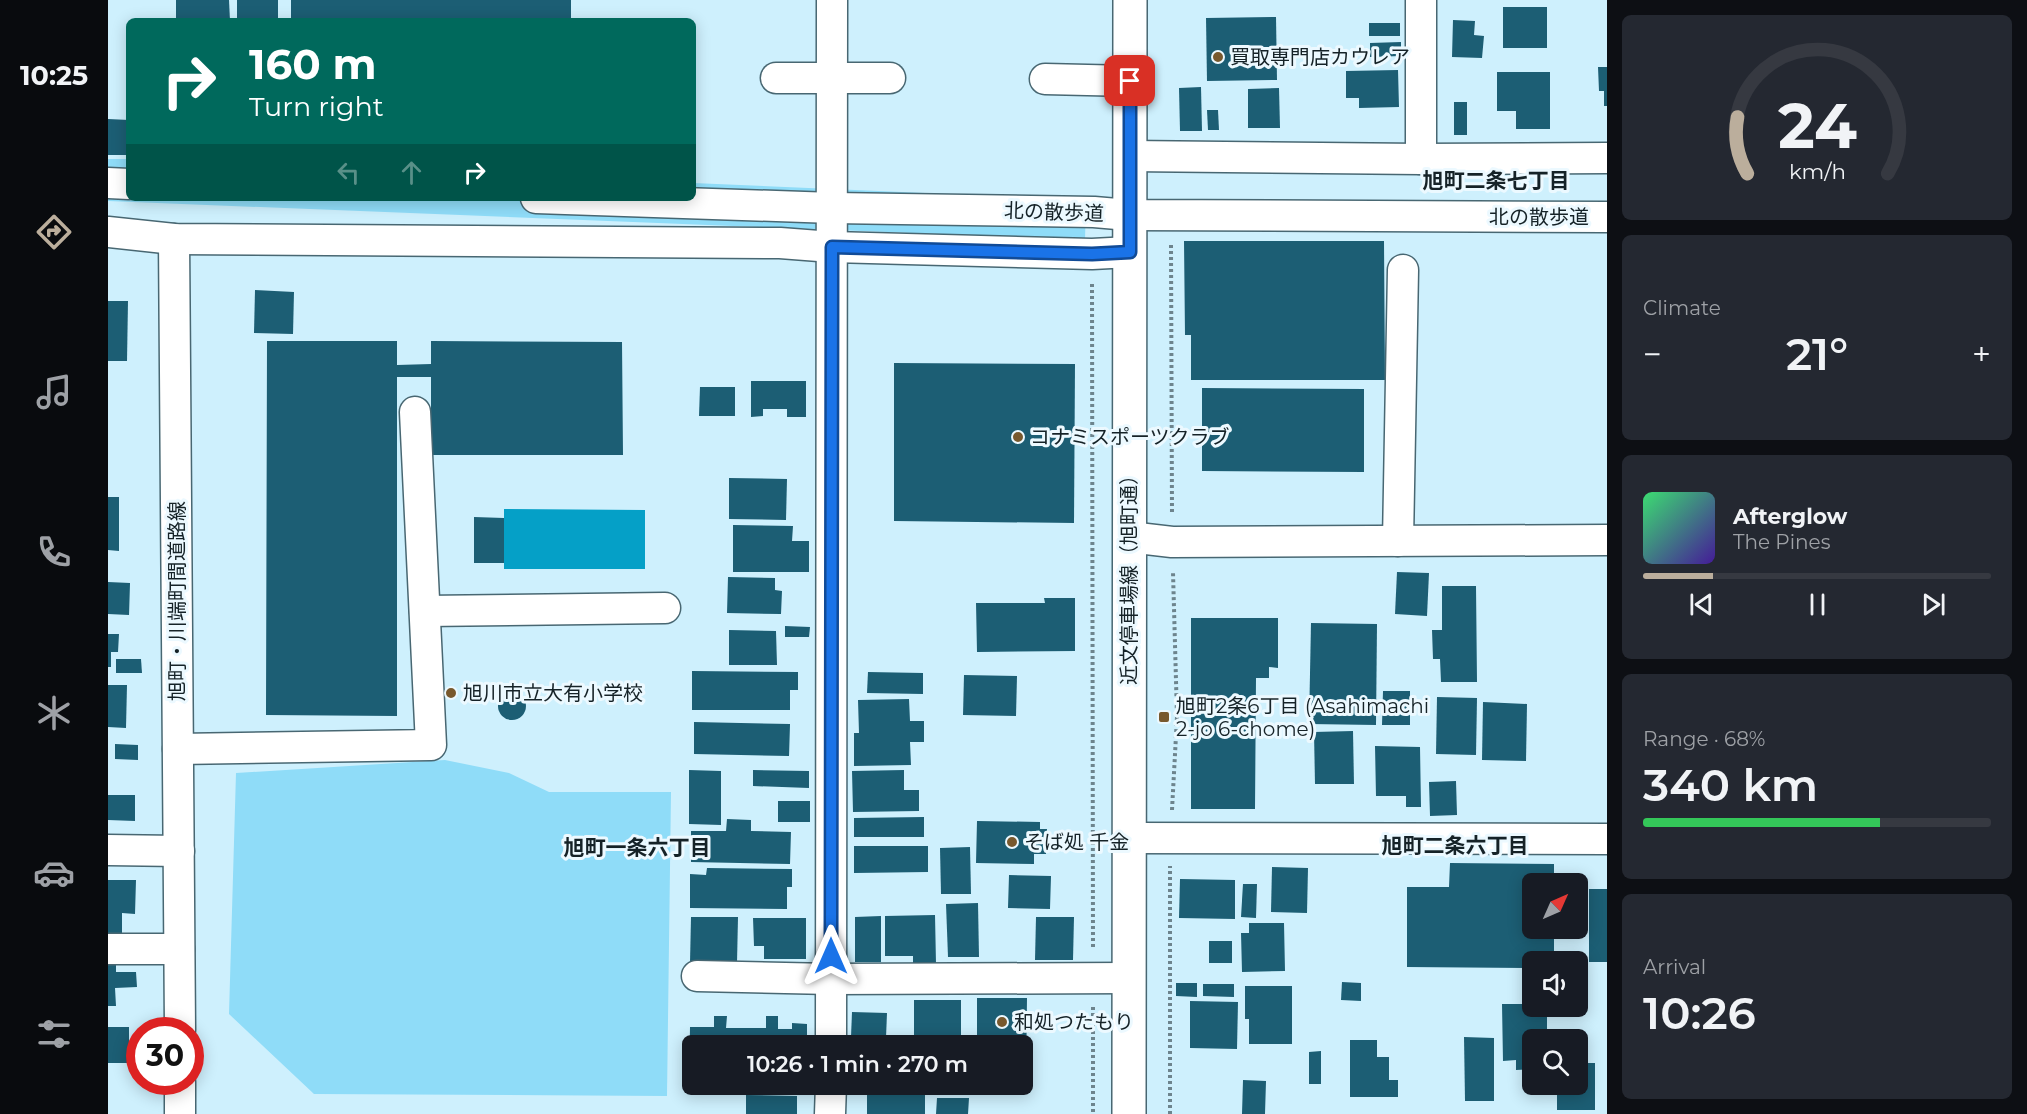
<!DOCTYPE html>
<meta charset="utf-8">
<style>
:root{--surface:#171b24;--page:#242831;--text:#f1f3f6;--muted:#9ea1a6;--line:#363941;--accent:#bbae9c}
body{margin:0;font-family:Montserrat,"Noto Sans JP",sans-serif;background:var(--page);color:var(--text);height:100vh;display:flex;flex-direction:column;font-size:22px;white-space:nowrap}
*{box-sizing:border-box;margin:0}
p{font-size:20px;color:var(--muted)}
.icon{flex:none;width:33px;height:33px;fill:none;stroke:currentColor;stroke-width:2;stroke-linecap:round;stroke-linejoin:round}
.map{position:relative;flex:1;overflow:hidden}
.details{display:flex;flex-direction:column;gap:15px;padding:15px;background:#0d0f14;width:420px}
.details>*{flex:none}
.guide{position:absolute;left:18px;top:18px;width:570px;height:183px;border-radius:9px;box-shadow:0 3px 15px #0003;background:#00695c;color:#fff;overflow:hidden}
.needle{width:39px;rotate:45deg}
.controls{position:absolute;left:1414px;top:873px;display:grid;gap:12px}
.controls a{display:grid;place-items:center;width:66px;height:66px;border-radius:9px;background:var(--surface);box-shadow:0 3px 15px #0003;font-size:30px}
.speed{position:absolute;left:18px;top:1017px;display:flex;gap:12px;font-size:30px;font-weight:700;text-align:center}
.speed>*{display:grid;place-content:center;width:78px;height:78px;border-radius:50%;background:var(--surface);box-shadow:0 3px 15px #0003;line-height:1}
.speed .limit{border:9px solid #d22;background:#fff;color:#111}
.pin{position:absolute;display:grid;place-items:center;width:51px;height:51px;color:#fff;margin:-26px;border-radius:12px;box-shadow:0 3px 9px #0006}
.me{position:absolute;width:66px;margin:-33px;rotate:0deg;stroke-linejoin:round;filter:drop-shadow(0 0 4px #0008)}
.turn{display:flex;align-items:center;gap:21px;height:126px;padding:0 24px;font-size:27px}
.turn .icon{width:78px;height:78px;stroke-width:2.5}
.turn b{display:block;font-size:42px;line-height:51px}
.lanes{display:flex;align-items:center;height:57px;padding:0 24px;background:#0003;justify-content:center;gap:30px;direction:ltr}
.lanes .off{opacity:.35}
.big{font-size:45px;font-weight:600;line-height:1.1}
.details .card{flex:1;display:flex;flex-direction:column;justify-content:center;gap:9px;min-width:0;padding:0 21px;border-radius:9px;background:var(--page)}
.details .dial{align-items:center;gap:0}
.dial svg{height:156px;overflow:visible;fill:none;stroke:var(--line);stroke-width:7;stroke-linecap:round;text-anchor:middle}
.dial text{fill:var(--text);stroke:none}
.song{display:flex;align-items:center;gap:18px}
.cover{width:72px;height:72px;border-radius:9px;background:linear-gradient(135deg,hsl(140 70% 55%),hsl(260 70% 35%))}
.played{height:6px;border-radius:3px;background:linear-gradient(90deg,var(--accent) 20%,var(--line) 20%)}
.keys{display:flex;justify-content:space-around;direction:ltr}
.heat{display:flex;justify-content:space-between;align-items:center;font-size:33px;direction:ltr}
.charge{height:9px;border-radius:4px;background:linear-gradient(90deg,#34c759 68%,var(--line) 0)}
.trip{position:absolute;left:574px;top:1035px;width:351px;height:60px;border-radius:9px;background:var(--surface);box-shadow:0 3px 15px #0003;font-weight:600;line-height:60px;text-align:center}
main{display:flex;flex:1;min-height:0}
.tabs{display:flex;flex-direction:column;width:108px;justify-content:space-around;align-items:center;background:#090b0e;color:var(--muted)}
.tabs .icon{width:42px;height:42px}
.tabs .active{color:var(--accent)}
.tabs b{font-size:27px;color:var(--text)}
.map>svg:first-child{display:block}
.green{fill:#8fdcf8}
.water{fill:#05a0c7}
.building{fill:#1c5e74}
.lines{fill:none;stroke-linecap:round;stroke-linejoin:round}
.minor-casing{stroke:#486772;stroke-width:33}
.major-casing{stroke:#486772;stroke-width:36}
.path{stroke:#6d848d;stroke-width:4;stroke-dasharray:3 3;stroke-linecap:butt}
.minor{stroke:#fff;stroke-width:30}
.major{stroke:#fff;stroke-width:33}
.route-casing{stroke:#114b97;stroke-width:15}
.route{stroke:#1a73e8;stroke-width:10}
.poi-dot{fill:#78592e;stroke:#ecf9ff;stroke-width:2}
.labels{text-anchor:middle;dominant-baseline:central;stroke-width:6;stroke-linejoin:round;paint-order:stroke}
.poi-label{font-size:20px;fill:#152227;stroke:#ecf9ff;text-anchor:start}
.street-label{font-size:20px;fill:#152227;stroke:#ecf9ff}
.neighbourhood-label{font-size:21px;font-weight:bold;fill:#152227;stroke:#ecf9ff}
</style>
<main>
<nav class="tabs">
<b>10:25</b>
<svg class="icon active" aria-label="directions" viewBox="0 0 24 24"><path d="M12 3l9 9-9 9-9-9zM9 14v-3h6M13 9l2 2-2 2"/></svg>
<svg class="icon" aria-label="music" viewBox="0 0 24 24"><path d="M9 18V5l10-2v13"/><circle cx="6" cy="18" r="3"/><circle cx="16" cy="16" r="3"/></svg>
<svg class="icon" aria-label="phone" viewBox="0 0 24 24"><path d="M5 4h4l2 5-3 2q2 4 5 5l2-3 5 2v4C11 20 4 13 5 4z"/></svg>
<svg class="icon" aria-label="climate" viewBox="0 0 24 24"><path d="M12 3v18M4 7l16 10M4 17L20 7"/></svg>
<svg class="icon" aria-label="car" viewBox="0 0 24 24"><path d="M5 17H2v-5l4-1 3-4h7l3 4 3 1v5h-3M9 17h6M6 11h13"/><circle cx="7" cy="17" r="2"/><circle cx="17" cy="17" r="2"/></svg>
<svg class="icon" aria-label="filters" viewBox="0 0 24 24"><path d="M4 7h16M4 17h16"/><circle cx="9" cy="7" r="2"/><circle cx="15" cy="17" r="2"/></svg>
</nav>
<div class="map">
<svg width="1499" height="1114" viewBox="0 0 1499 1114">
<rect width="100%" height="100%" fill="#cef0fd"/>
<!-- green -->
<g class="green">
<polygon points="0,159 21,159 21,198 585,198 585,183 978,200 977,240 0,201"/>
<polygon points="337,760 401,773 441,792 563,792 559,1096 206,1094 121,1014 128,773"/>
</g>
<!-- water -->
<polygon class="water" points="396,509 537,510 537,569 396,569"/>
<!-- building -->
<g class="building">
<polygon points="68,0 121,0 122,21 68,21"/>
<rect x="129" y="0" width="41" height="21"/>
<rect x="183" y="0" width="280" height="21"/>
<rect x="1395" y="7" width="44" height="41"/>
<polygon points="1168,17 1169,80 1099,81 1098,18"/>
<polygon points="1345,20 1367,21 1366,35 1376,36 1374,58 1344,57"/>
<rect x="1261" y="23" width="31" height="13"/>
<polygon points="1293,42 1293,56 1262,57 1262,43"/>
<polygon points="1490,67 1499,67 1499,106 1496,106 1496,91 1491,91"/>
<polygon points="1290,70 1291,107 1251,108 1251,98 1238,98 1238,71"/>
<polygon points="1389,72 1442,72 1442,129 1408,129 1408,111 1389,111"/>
<polygon points="1093,87 1094,131 1072,131 1071,88"/>
<polygon points="1171,88 1172,128 1140,128 1140,89"/>
<rect x="1346" y="102" width="13" height="33"/>
<polygon points="1099,110 1110,110 1111,130 1100,130"/>
<polygon points="0,119 21,120 21,155 0,155"/>
<polygon points="1076,241 1276,241 1277,380 1083,380 1083,335 1077,335"/>
<polygon points="147,290 186,292 185,334 146,333"/>
<polygon points="0,301 20,301 19,361 0,361"/>
<polygon points="159,341 289,341 289,365 323,364 323,341 514,342 515,455 323,455 323,377 289,377 289,716 158,715"/>
<polygon points="786,363 967,364 966,523 786,521"/>
<polygon points="643,381 698,381 698,417 679,417 679,409 655,409 655,416 643,417"/>
<polygon points="592,387 627,387 627,416 591,416"/>
<polygon points="1094,388 1256,389 1256,472 1094,471"/>
<polygon points="621,478 679,479 678,520 621,519"/>
<polygon points="0,497 11,497 11,551 0,550"/>
<polygon points="366,517 396,518 396,563 366,563"/>
<polygon points="625,525 685,526 684,541 701,541 701,572 625,572"/>
<polygon points="1289,572 1321,573 1319,616 1287,614"/>
<polygon points="620,577 667,578 667,590 674,591 673,614 619,613"/>
<polygon points="0,582 22,583 21,615 0,614"/>
<polygon points="1334,586 1368,586 1369,682 1333,682 1332,659 1325,659 1324,630 1334,630"/>
<polygon points="936,598 967,598 967,651 869,652 868,603 937,603"/>
<polygon points="1083,618 1170,618 1170,668 1161,667 1161,678 1148,678 1147,809 1083,809"/>
<polygon points="1203,623 1269,624 1268,725 1201,724"/>
<polygon points="677,626 702,627 701,637 677,637"/>
<polygon points="621,630 668,631 669,665 621,665"/>
<polygon points="0,634 11,634 10,652 3,652 3,667 0,667"/>
<polygon points="8,659 33,659 34,673 8,673"/>
<polygon points="584,671 690,672 690,690 682,690 682,710 584,710"/>
<polygon points="760,672 815,673 815,694 759,693"/>
<polygon points="856,675 909,676 908,716 855,715"/>
<polygon points="0,685 19,685 18,728 0,727"/>
<polygon points="1275,691 1302,691 1302,725 1274,725"/>
<circle cx="404" cy="706" r="14"/>
<polygon points="1329,697 1369,698 1368,755 1328,754"/>
<polygon points="801,699 802,721 816,721 816,742 802,742 803,765 746,766 746,733 751,733 750,700"/>
<polygon points="1375,702 1419,704 1418,761 1374,760"/>
<polygon points="586,722 682,724 681,756 586,754"/>
<polygon points="1245,731 1246,784 1207,784 1206,732"/>
<polygon points="7,744 30,745 30,760 7,759"/>
<polygon points="1267,746 1312,747 1313,807 1298,807 1298,796 1268,796"/>
<polygon points="581,770 613,771 613,825 581,824"/>
<polygon points="645,770 701,771 701,788 645,786"/>
<polygon points="796,770 796,790 811,790 811,811 745,812 744,771"/>
<polygon points="1348,781 1349,815 1322,816 1321,782"/>
<polygon points="0,795 27,795 27,821 0,820"/>
<rect x="670" y="801" width="32" height="21"/>
<polygon points="816,817 816,837 746,837 746,818"/>
<polygon points="619,819 643,820 643,831 683,832 682,864 583,862 583,831 618,831"/>
<polygon points="869,821 932,822 932,829 939,829 938,854 926,854 926,864 868,863"/>
<polygon points="746,846 820,846 820,872 746,873"/>
<polygon points="862,847 863,894 833,894 832,848"/>
<polygon points="1342,863 1446,864 1446,884 1425,884 1425,928 1446,928 1446,962 1425,962 1425,968 1299,967 1299,887 1341,887"/>
<polygon points="1164,867 1200,868 1199,913 1163,912"/>
<polygon points="599,868 684,869 684,887 679,887 679,909 582,908 582,874 598,875"/>
<polygon points="901,875 943,876 942,909 900,908"/>
<polygon points="1072,879 1127,880 1127,919 1071,918"/>
<polygon points="0,880 28,880 27,914 14,913 14,935 0,935"/>
<polygon points="1135,884 1149,884 1148,918 1133,917"/>
<rect x="1481" y="889" width="18" height="73"/>
<polygon points="870,903 871,957 840,957 838,904"/>
<polygon points="827,915 828,964 805,964 805,956 777,956 777,916"/>
<polygon points="773,916 773,962 747,962 747,917"/>
<polygon points="583,917 630,917 629,963 582,963"/>
<polygon points="928,917 966,917 965,960 927,960"/>
<polygon points="645,918 698,918 698,959 656,959 656,946 646,946"/>
<polygon points="1141,923 1176,923 1177,971 1134,972 1133,933 1141,933"/>
<rect x="1101" y="941" width="23" height="22"/>
<polygon points="0,961 8,961 8,972 28,972 29,987 7,988 8,1006 0,1006"/>
<polygon points="1234,982 1253,983 1253,1001 1233,1000"/>
<polygon points="1068,983 1089,983 1089,997 1068,996"/>
<polygon points="1095,984 1126,984 1126,997 1095,996"/>
<polygon points="1137,986 1184,986 1184,1044 1141,1044 1141,1019 1137,1019"/>
<polygon points="869,998 919,998 918,1080 915,1080 915,1046 869,1046"/>
<rect x="806" y="1000" width="47" height="35"/>
<polygon points="1082,1001 1130,1002 1129,1049 1082,1048"/>
<polygon points="1394,1004 1425,1004 1425,1006 1439,1006 1439,1040 1425,1040 1425,1069 1408,1070 1408,1060 1395,1061"/>
<polygon points="744,1012 779,1013 778,1038 743,1037"/>
<polygon points="606,1016 619,1016 618,1028 658,1028 658,1016 670,1016 670,1029 684,1029 684,1023 699,1024 699,1046 585,1046 585,1084 596,1084 596,1090 581,1090 582,1027 606,1027"/>
<rect x="0" y="1027" width="21" height="36"/>
<polygon points="1356,1037 1386,1038 1386,1101 1357,1101"/>
<polygon points="1242,1040 1269,1040 1269,1057 1281,1057 1281,1080 1290,1080 1290,1097 1242,1097"/>
<polygon points="1213,1051 1213,1084 1201,1084 1201,1052"/>
<polygon points="1470,1063 1487,1063 1487,1110 1449,1110 1449,1084 1470,1084"/>
<polygon points="1135,1080 1158,1081 1157,1114 1134,1114"/>
<rect x="680" y="1084" width="18" height="7"/>
<polygon points="817,1089 817,1114 759,1114 759,1090"/>
<polygon points="638,1095 689,1096 689,1114 638,1114"/>
<polygon points="829,1098 861,1098 860,1114 828,1114"/>
</g>
<g class="lines">
<!-- minor casing -->
<g class="minor-casing">
<g id="minor">
<polyline points="668,78 782,78"/>
<polyline points="937,79 1022,81"/>
<polyline points="1022,156 1313,159 1499,158"/>
<polyline points="1313,159 1313,0"/>
<polyline points="0,183 21,184"/>
<polyline points="428,198 725,208 986,212 1021,215 1499,217"/>
<polyline points="0,232 66,239 672,243 724,247 984,254 1022,252"/>
<polyline points="66,239 72,1030"/>
<polyline points="1021,537 1064,542 1499,540"/>
<polyline points="1290,541 1295,270"/>
<polyline points="317,611 557,608"/>
<polyline points="70,749 323,745 307,412"/>
<polyline points="1021,838 1499,839"/>
<polyline points="0,850 71,851"/>
<polyline points="0,949 71,949"/>
<polyline points="589,976 723,979 1021,978"/>
<polyline points="723,1046 724,0"/>
<polyline points="72,1082 72,1114"/>
<polyline points="722,1114 723,1084"/>
</g>
</g>
<!-- major casing -->
<g class="major-casing">
<polyline id="major" points="1021,1114 1022,0"/>
</g>
<!-- path -->
<g class="path">
<polyline points="1063,245 1064,514"/>
<polyline points="984,284 985,948"/>
<polyline points="1064,810 1069,717 1065,572"/>
<polyline points="985,1007 985,1114"/>
<polyline points="1062,1114 1062,866"/>
</g>
<!-- minor -->
<use href="#minor" class="minor"/>
<!-- major -->
<use href="#major" class="major"/>
</g>
<g class="lines">
<!-- route casing -->
<g class="route-casing">
<polyline id="route" points="723,956 724,247 984,254 1022,252 1022,81"/>
</g>
<!-- route -->
<use href="#route" class="route"/>
</g>
<!-- markers -->
<g class="poi-dot">
<circle cx="1110" cy="57" r="6"/>
<circle cx="910" cy="437" r="6"/>
<circle cx="343" cy="693" r="6"/>
<rect x="1050" y="711" width="12" height="12" rx="3"/>
<circle cx="904" cy="842" r="6"/>
<circle cx="894" cy="1022" r="6"/>
</g>
<g class="labels">
<!-- poi labels -->
<g class="poi-label">
<text x="1122" y="57">買取専門店カウレア</text>
<text x="922" y="437">コナミスポーツクラブ</text>
<text x="355" y="693">旭川市立大有小学校</text>
<text x="1068" y="706">旭町2条6丁目 (Asahimachi<tspan x="1068" dy="23">2-jo 6-chome)</tspan></text>
<text x="916" y="842">そば処 千金</text>
<text x="906" y="1022">和処つたもり</text>
</g>
<!-- street labels -->
<g class="street-label">
<text transform="translate(946 212) rotate(2)">北の散歩道</text>
<text x="1431" y="217">北の散歩道</text>
<text transform="translate(1021 575) rotate(-90)">近文停車場線（旭町通）</text>
<text transform="translate(69 601) rotate(-90)">旭町・川端町間道路線</text>
</g>
<!-- neighbourhood labels -->
<g class="neighbourhood-label">
<text x="1388" y="180">旭町二条七丁目</text>
<text x="1347" y="845">旭町二条六丁目</text>
<text x="529" y="847">旭町一条六丁目</text>
</g>
</g>
</svg>
<div class="controls">
<a><svg class="needle" viewBox="-14 -14 28 28"><path d="M0-13l5 13h-10z" fill="#e53935"/><path d="M0 13l5-13h-10z" fill="#9ea1a6"/></svg></a>
<a><svg class="icon" aria-label="sound" viewBox="0 0 24 24"><path d="M4 9h4l5-4v14l-5-4H4zM17 9q2 3 0 6"/></svg></a>
<a><svg class="icon" aria-label="search" viewBox="0 0 24 24"><circle cx="10" cy="10" r="6"/><path d="M15 15l6 6"/></svg></a>
</div>
<div class="speed"><div class="limit">30</div></div>
<div class="pin" style="left:1022px;top:81px;background:#d93025"><svg class="icon" aria-label="arrive" viewBox="0 0 24 24"><path d="M6 21V4h12l-3 4 3 4H6"/></svg></div>
<svg class="me" style="left:723px;top:956px" viewBox="-20 -20 40 40"><path d="M0-17L14 15 0 8-14 15z" fill="#1a73e8" stroke="#fff" stroke-width="4"/></svg>
<div class="trip">10:26 · 1 min · 270 m</div>
<div class="guide">
<div class="turn"><svg class="icon" aria-label="right" viewBox="0 0 24 24"><path d="M7 20v-9h11M14 6l5 5-5 5"/></svg><div><b>160 m</b>Turn right</div></div>
<div class="lanes"><svg class="icon off" aria-label="left" viewBox="0 0 24 24"><path d="M17 20v-9H6M10 6l-5 5 5 5"/></svg><svg class="icon off" aria-label="ahead" viewBox="0 0 24 24"><path d="M12 20V5M6 11l6-6 6 6"/></svg><svg class="icon" aria-label="right" viewBox="0 0 24 24"><path d="M7 20v-9h11M14 6l5 5-5 5"/></svg></div>
</div>
</div>
<section class="details">
<div class="card dial"><svg viewBox="0 0 100 80">
<path d="M14 69A42 42 0 1 1 86 69"/>
<path d="M14 69A42 42 0 0 1 9 40" stroke="#bbae9c"/>
<text x="50" y="56" font-size="32" font-weight="700">24</text>
<text x="50" y="72" font-size="11">km/h</text>
</svg></div>
<div class="card"><p>Climate</p>
<div class="heat"><a>−</a><b class="big">21°</b><a>+</a></div>
</div>
<div class="card">
<div class="song"><i class="cover"></i><div><b>Afterglow</b><p>The Pines</p></div></div>
<div class="played"></div>
<div class="keys"><svg class="icon" aria-label="previous" viewBox="0 0 24 24"><path d="M18 5L8 12l10 7zM5 5v14"/></svg><svg class="icon" aria-label="pause" viewBox="0 0 24 24"><path d="M8 5v14M16 5v14"/></svg><svg class="icon" aria-label="next" viewBox="0 0 24 24"><path d="M6 5l10 7-10 7zM19 5v14"/></svg></div>
</div>
<div class="card"><p>Range · 68%</p><b class="big">340 km</b><div class="charge"></div></div>
<div class="card"><p>Arrival</p><b class="big">10:26</b></div>
</section>
</main>
